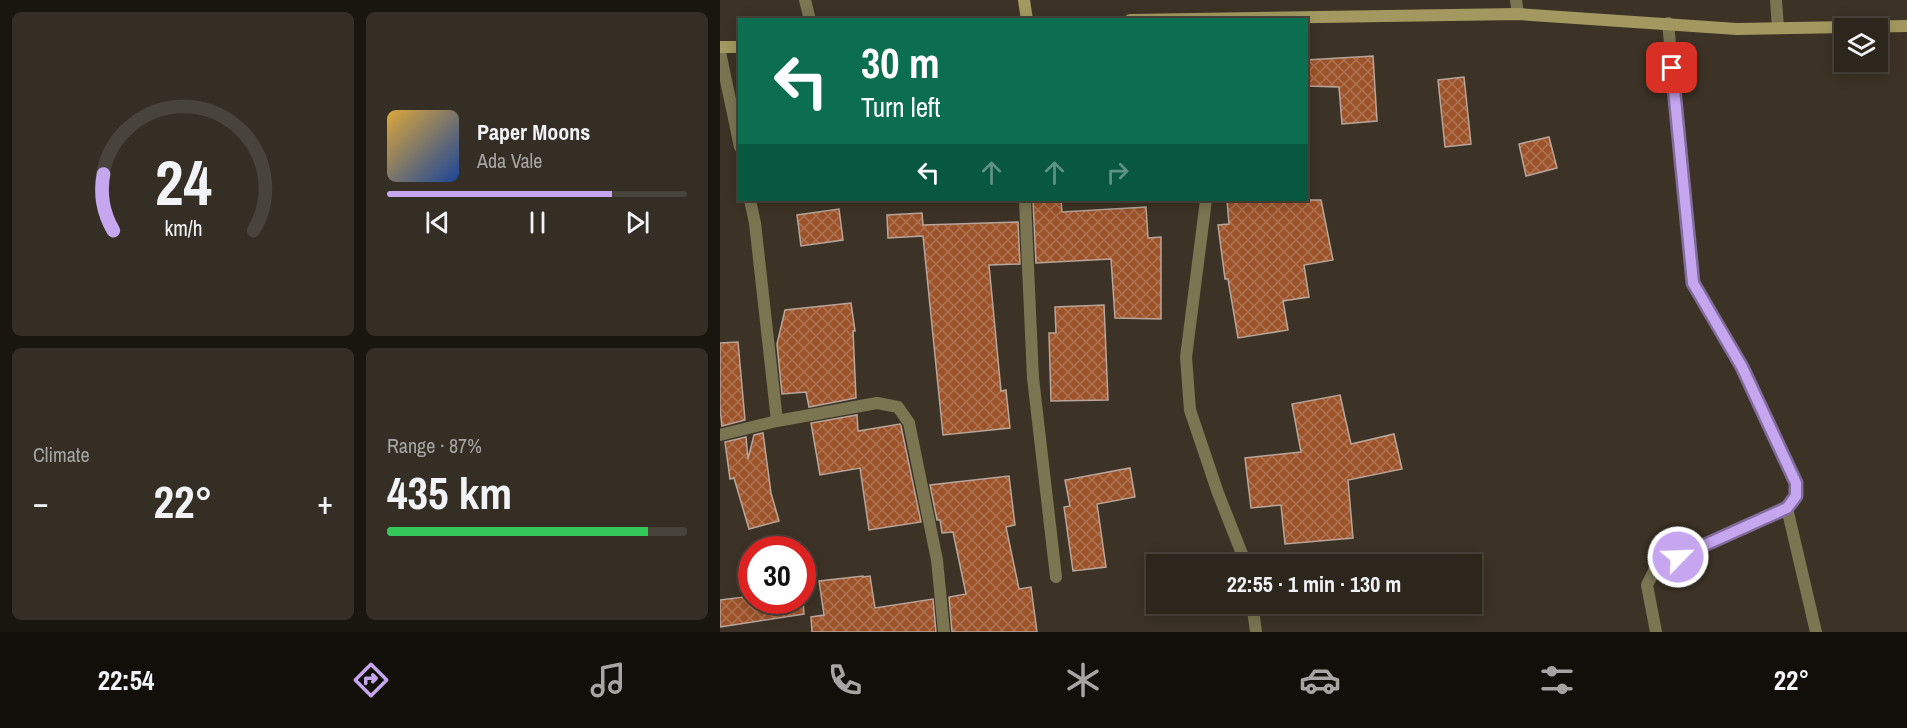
<!DOCTYPE html>
<meta charset="utf-8">
<style>
:root{--surface:#2d261c;--page:#352e25;--text:#f1f3f6;--muted:#a7a5a3;--line:#48433b;--accent:#c7a6f0}
body{margin:0;font-family:"Archivo Narrow",sans-serif;background:var(--page);color:var(--text);height:100vh;display:flex;flex-direction:column;font-size:22px;white-space:nowrap}
*{box-sizing:border-box;margin:0}
p{font-size:20px;color:var(--muted)}
.icon{flex:none;width:33px;height:33px;fill:none;stroke:currentColor;stroke-width:2;stroke-linecap:round;stroke-linejoin:round}
.map{position:relative;flex:1;overflow:hidden}
.sheet{display:flex;flex-direction:column;gap:12px;padding:12px;background:#19150f;width:720px}
.sheet>*{flex:none}
.top-card{position:absolute;left:18px;top:18px;width:570px;height:183px;border-radius:0px;box-shadow:0 3px 15px #0003,0 0 0 2px var(--line);background:#0b6e4f;color:#fff;overflow:hidden}
.buttons{position:absolute;left:1114px;top:18px;display:grid;gap:12px}
.buttons a{display:grid;place-items:center;width:54px;height:54px;border-radius:0px;background:var(--surface);box-shadow:0 3px 15px #0003,0 0 0 2px var(--line);font-size:30px}
.speed{position:absolute;left:18px;top:536px;display:flex;gap:12px;font-size:30px;font-weight:700;text-align:center}
.speed>*{display:grid;place-content:center;width:78px;height:78px;border-radius:50%;background:var(--surface);box-shadow:0 3px 15px #0003,0 0 0 2px var(--line);line-height:1}
.speed .limit{border:9px solid #d22;background:#fff;color:#111}
.pin{position:absolute;display:grid;place-items:center;width:51px;height:51px;color:#fff;margin:-26px;border-radius:12px;box-shadow:0 3px 9px #0006}
.me{position:absolute;width:66px;margin:-33px;rotate:66deg;stroke-linejoin:round;filter:drop-shadow(0 0 4px #0008)}
.turn{display:flex;align-items:center;gap:21px;height:126px;padding:0 24px;font-size:27px}
.turn .icon{width:78px;height:78px;stroke-width:2.5}
.turn b{display:block;font-size:42px;line-height:51px}
.lanes{display:flex;align-items:center;height:57px;padding:0 24px;background:#0003;justify-content:center;gap:30px;direction:ltr}
.lanes .off{opacity:.35}
.big{font-size:45px;font-weight:800;line-height:1.1}
.sheet .card{flex:1;display:flex;flex-direction:column;justify-content:center;gap:9px;min-width:0;padding:0 21px;border-radius:9px;background:var(--page)}
.sheet .dial{align-items:center;gap:0}
.dial svg{height:156px;overflow:visible;fill:none;stroke:var(--line);stroke-width:7;stroke-linecap:round;text-anchor:middle}
.dial text{fill:var(--text);stroke:none}
.song{display:flex;align-items:center;gap:18px}
.cover{width:72px;height:72px;border-radius:9px;background:linear-gradient(135deg,hsl(40 70% 55%),hsl(220 70% 35%))}
.played{height:6px;border-radius:3px;background:linear-gradient(90deg,var(--accent) 75%,var(--line) 75%)}
.keys{display:flex;justify-content:space-around;direction:ltr}
.heat{display:flex;justify-content:space-between;align-items:center;font-size:33px;direction:ltr}
.charge{height:9px;border-radius:4px;background:linear-gradient(90deg,#34c759 87%,var(--line) 0)}
.sheet .tiles{flex:1;display:grid;gap:12px;grid-template-columns:repeat(2,1fr)}
.trip{position:absolute;left:426px;top:554px;width:336px;height:60px;border-radius:0px;background:var(--surface);box-shadow:0 3px 15px #0003,0 0 0 2px var(--line);font-weight:800;line-height:60px;text-align:center}
.tabs{display:flex;height:96px;justify-content:space-around;align-items:center;background:#120f0b;color:var(--muted)}
.tabs .icon{width:42px;height:42px}
.tabs .current{color:var(--accent)}
.tabs b{font-size:27px;color:var(--text)}
main{display:flex;flex:1;min-height:0}
.map>svg:first-child{display:block}
.building{fill:url(#building-cross-hatch);stroke:#b8a59b;stroke-width:1.5}
.lines{fill:none;stroke-linecap:round;stroke-linejoin:round}
.street{stroke:#7b7552;stroke-width:12}
.secondary{stroke:#a39960;stroke-width:12}
.route-casing{stroke:#816c9c;stroke-width:15}
.route{stroke:#c7a6f0;stroke-width:10}
</style>
<main>
<section class="sheet">
<div class="tiles">
<div class="card dial"><svg viewBox="0 0 100 80">
<path d="M14 69A42 42 0 1 1 86 69"/>
<path d="M14 69A42 42 0 0 1 9 40" stroke="#c7a6f0"/>
<text x="50" y="56" font-size="32" font-weight="700">24</text>
<text x="50" y="72" font-size="11">km/h</text>
</svg></div>
<div class="card">
<div class="song"><i class="cover"></i><div><b>Paper Moons</b><p>Ada Vale</p></div></div>
<div class="played"></div>
<div class="keys"><svg class="icon" aria-label="previous" viewBox="0 0 24 24"><path d="M18 5L8 12l10 7zM5 5v14"/></svg><svg class="icon" aria-label="pause" viewBox="0 0 24 24"><path d="M8 5v14M16 5v14"/></svg><svg class="icon" aria-label="next" viewBox="0 0 24 24"><path d="M6 5l10 7-10 7zM19 5v14"/></svg></div>
</div>
<div class="card"><p>Climate</p>
<div class="heat"><a>−</a><b class="big">22°</b><a>+</a></div>
</div>
<div class="card"><p>Range · 87%</p><b class="big">435 km</b><div class="charge"></div></div>
</div>
</section>
<div class="map">
<svg width="1187" height="632" viewBox="0 0 1187 632">
<defs>
<pattern id="building-cross-hatch" width="8" height="8" patternUnits="userSpaceOnUse" patternTransform="scale(1.5)"><rect width="8" height="8" fill="#9d532a"/><path d="M0 0l8 8M0 8l8-8" fill="none" stroke="#af7452"/></pattern>
</defs>
<rect width="100%" height="100%" fill="#3c3225"/>
<!-- building -->
<g class="building">
<polygon points="653,56 657,121 622,124 619,87 586,86 586,60"/>
<polygon points="744,77 751,144 725,147 718,80"/>
<polygon points="829,137 837,168 806,176 799,144"/>
<polygon points="341,200 342,212 426,207 428,238 441,237 441,319 395,318 391,259 316,263 313,201"/>
<polygon points="507,200 601,200 613,260 584,265 589,297 563,301 568,330 518,338 508,279 505,279 498,225 509,224"/>
<polygon points="119,209 123,240 81,246 77,215"/>
<polygon points="202,213 203,225 298,222 300,264 269,265 281,391 286,390 290,428 223,435 203,236 168,238 167,215"/>
<polygon points="131,303 135,331 133,331 136,398 89,407 86,392 62,394 57,344 65,310"/>
<polygon points="384,305 388,400 331,401 329,333 336,333 335,307"/>
<polygon points="18,342 25,420 2,426 0,409 0,343"/>
<polygon points="620,395 631,444 674,434 682,469 628,480 633,538 565,544 561,505 531,508 525,458 581,452 572,404"/>
<polygon points="137,415 138,431 180,424 181,426 201,522 149,530 140,468 100,475 91,423"/>
<polygon points="43,433 51,493 59,521 29,529 14,478 10,479 5,442 26,437 28,459 34,435"/>
<polygon points="410,468 415,497 377,504 386,567 353,571 344,507 350,506 345,480"/>
<polygon points="289,476 295,525 286,527 299,589 311,587 317,632 232,632 229,597 246,594 233,532 222,533 220,520 217,520 210,485"/>
<polygon points="143,576 143,577 150,576 155,608 213,599 216,632 92,632 91,617 104,615 99,581"/>
<polygon points="32,596 32,600 83,600 84,614 0,627 0,600"/>
</g>
<g class="lines">
<!-- street -->
<g class="street">
<polyline points="85,0 90,20"/>
<polyline points="796,0 798,14"/>
<polyline points="1056,0 1058,27"/>
<polyline points="0,52 20,147"/>
<polyline points="30,200 35,223 57,421"/>
<polyline points="305,200 313,378 336,577"/>
<polyline points="486,200 466,357 470,410 498,493 526,564"/>
<polyline points="0,435 57,421 157,403 178,407 189,423 217,560 224,632"/>
<polyline points="1067,508 1096,632"/>
<polyline points="532,603 536,632"/>
<polyline points="936,632 927,585 936,567 1067,508 1076,496 1076,483 1022,367 973,283 948,23"/>
</g>
<!-- secondary -->
<g class="secondary">
<polyline points="304,0 307,20"/>
<polyline points="410,20 798,14 1017,29 1187,26"/>
<polyline points="0,47 20,47"/>
</g>
</g>
<g class="lines">
<!-- route casing -->
<g class="route-casing">
<polyline id="route" points="952,68 973,283 1022,367 1076,483 1076,496 1067,508 958,557"/>
</g>
<!-- route -->
<use href="#route" class="route"/>
</g>
</svg>
<div class="buttons">
<a><svg class="icon" aria-label="layers" viewBox="0 0 24 24"><path d="M12 4l9 5-9 5-9-5zM3 14l9 5 9-5"/></svg></a>
</div>
<div class="speed"><div class="limit">30</div></div>
<div class="pin" style="left:952px;top:68px;background:#d93025"><svg class="icon" aria-label="arrive" viewBox="0 0 24 24"><path d="M6 21V4h12l-3 4 3 4H6"/></svg></div>
<svg class="me" style="left:958px;top:557px" viewBox="-20 -20 40 40"><circle r="17" fill="#c7a6f0" stroke="#fff" stroke-width="3"/><path d="M0-11L8 9 0 5-8 9z" fill="#fff"/></svg>
<div class="trip">22:55 · 1 min · 130 m</div>
<div class="top-card">
<div class="turn"><svg class="icon" aria-label="left" viewBox="0 0 24 24"><path d="M17 20v-9H6M10 6l-5 5 5 5"/></svg><div><b>30 m</b>Turn left</div></div>
<div class="lanes"><svg class="icon" aria-label="left" viewBox="0 0 24 24"><path d="M17 20v-9H6M10 6l-5 5 5 5"/></svg><svg class="icon off" aria-label="ahead" viewBox="0 0 24 24"><path d="M12 20V5M6 11l6-6 6 6"/></svg><svg class="icon off" aria-label="ahead" viewBox="0 0 24 24"><path d="M12 20V5M6 11l6-6 6 6"/></svg><svg class="icon off" aria-label="right" viewBox="0 0 24 24"><path d="M7 20v-9h11M14 6l5 5-5 5"/></svg></div>
</div>
</div>
</main>
<nav class="tabs">
<b>22:54</b>
<svg class="icon current" aria-label="directions" viewBox="0 0 24 24"><path d="M12 3l9 9-9 9-9-9zM9 14v-3h6M13 9l2 2-2 2"/></svg>
<svg class="icon" aria-label="music" viewBox="0 0 24 24"><path d="M9 18V5l10-2v13"/><circle cx="6" cy="18" r="3"/><circle cx="16" cy="16" r="3"/></svg>
<svg class="icon" aria-label="phone" viewBox="0 0 24 24"><path d="M5 4h4l2 5-3 2q2 4 5 5l2-3 5 2v4C11 20 4 13 5 4z"/></svg>
<svg class="icon" aria-label="climate" viewBox="0 0 24 24"><path d="M12 3v18M4 7l16 10M4 17L20 7"/></svg>
<svg class="icon" aria-label="car" viewBox="0 0 24 24"><path d="M5 17H2v-5l4-1 3-4h7l3 4 3 1v5h-3M9 17h6M6 11h13"/><circle cx="7" cy="17" r="2"/><circle cx="17" cy="17" r="2"/></svg>
<svg class="icon" aria-label="filters" viewBox="0 0 24 24"><path d="M4 7h16M4 17h16"/><circle cx="9" cy="7" r="2"/><circle cx="15" cy="17" r="2"/></svg>
<b>22°</b>
</nav>
